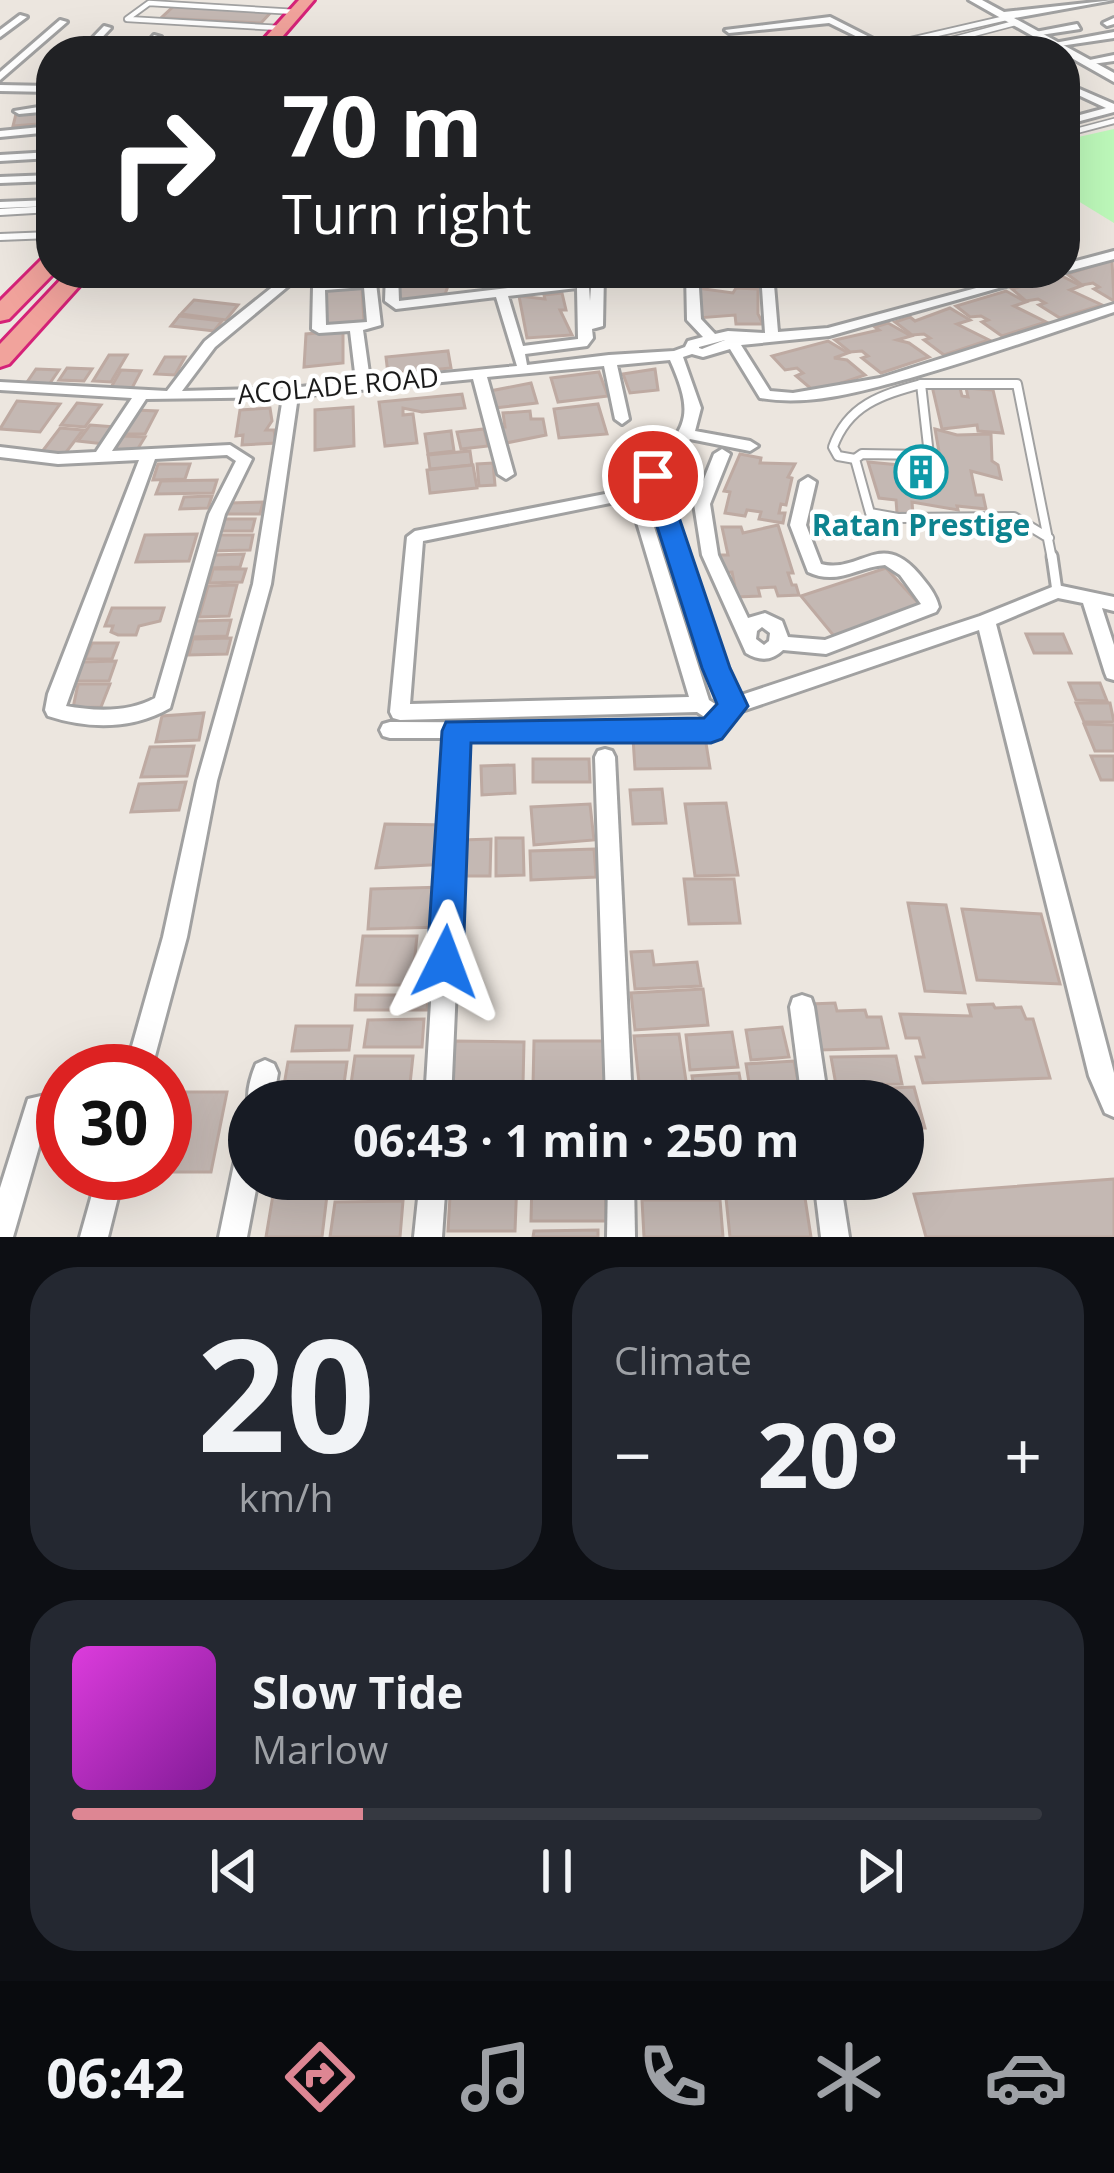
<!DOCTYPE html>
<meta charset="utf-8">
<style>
:root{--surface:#171b24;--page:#242831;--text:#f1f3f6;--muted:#9ea1a6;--line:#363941;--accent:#dd8693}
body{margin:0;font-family:"Open Sans",sans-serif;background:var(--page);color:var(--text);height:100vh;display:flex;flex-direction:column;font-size:45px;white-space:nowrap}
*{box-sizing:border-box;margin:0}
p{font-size:39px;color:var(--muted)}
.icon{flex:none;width:66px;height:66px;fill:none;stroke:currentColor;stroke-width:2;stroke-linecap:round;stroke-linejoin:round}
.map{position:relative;height:1237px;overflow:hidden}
.side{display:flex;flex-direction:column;gap:30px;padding:30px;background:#0d0f14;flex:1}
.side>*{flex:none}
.hud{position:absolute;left:36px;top:36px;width:1044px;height:252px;border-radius:48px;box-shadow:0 12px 48px #0002;background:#202124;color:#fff;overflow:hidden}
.speed{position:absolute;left:36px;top:1044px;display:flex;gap:24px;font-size:60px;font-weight:700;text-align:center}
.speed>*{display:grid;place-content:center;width:156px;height:156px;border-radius:50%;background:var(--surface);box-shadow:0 12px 48px #0002;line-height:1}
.speed .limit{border:18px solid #d22;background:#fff;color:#111}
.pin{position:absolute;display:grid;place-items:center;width:102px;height:102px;color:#fff;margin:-51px;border:6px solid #fff;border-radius:50%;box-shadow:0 3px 12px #0007}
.me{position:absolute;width:132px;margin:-66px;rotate:3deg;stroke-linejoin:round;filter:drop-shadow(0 0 9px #0008)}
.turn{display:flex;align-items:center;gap:42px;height:252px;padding:0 48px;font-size:54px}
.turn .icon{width:156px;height:156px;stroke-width:2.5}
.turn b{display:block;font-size:84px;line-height:102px}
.big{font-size:90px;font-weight:700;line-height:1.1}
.side .widget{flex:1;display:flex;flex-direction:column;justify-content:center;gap:18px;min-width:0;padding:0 42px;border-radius:48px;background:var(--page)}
.side .dial{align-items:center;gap:0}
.dial b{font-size:156px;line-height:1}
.song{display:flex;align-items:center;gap:36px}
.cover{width:144px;height:144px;border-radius:18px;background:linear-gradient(135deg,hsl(300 70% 55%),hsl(290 70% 35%))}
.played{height:12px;border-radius:6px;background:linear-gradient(90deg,var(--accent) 30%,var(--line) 30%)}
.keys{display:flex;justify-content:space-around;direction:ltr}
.heat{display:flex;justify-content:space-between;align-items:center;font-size:66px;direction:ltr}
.side .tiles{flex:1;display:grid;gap:30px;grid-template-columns:1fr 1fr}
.widget:last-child{grid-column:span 2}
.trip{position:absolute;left:228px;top:1080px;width:696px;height:120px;border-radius:60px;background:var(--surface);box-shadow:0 12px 48px #0002;font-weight:700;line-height:120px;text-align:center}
.menu{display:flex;height:192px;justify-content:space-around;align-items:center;background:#090b0e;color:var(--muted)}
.menu .icon{width:84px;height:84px}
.menu .on{color:var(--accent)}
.menu b{font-size:54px;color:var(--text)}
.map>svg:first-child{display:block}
.park{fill:#bdf9ba}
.building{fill:#c4b8b3;stroke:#beaaa2;stroke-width:3}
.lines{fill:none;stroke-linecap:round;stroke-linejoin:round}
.service-far3-casing{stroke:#a1a1a1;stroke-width:8}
.service-far2-casing{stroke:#a1a1a1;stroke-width:10}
.service-far1-casing{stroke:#a1a1a1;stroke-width:12}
.service-casing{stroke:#a1a1a1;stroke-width:15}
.minor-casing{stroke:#a1a1a1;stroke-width:6}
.tertiary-casing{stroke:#a1a1a1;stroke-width:6}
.trunk-casing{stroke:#d52278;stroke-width:6}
.service-far3{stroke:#fff;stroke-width:4.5}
.service-far2{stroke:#fff;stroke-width:6}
.service-far1{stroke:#fff;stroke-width:8}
.service{stroke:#fff;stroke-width:9}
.minor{fill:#fff;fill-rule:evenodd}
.tertiary{fill:#fff;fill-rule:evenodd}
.trunk{fill:#f1a39c;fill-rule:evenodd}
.route{fill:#1a73e8;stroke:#114b97;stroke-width:3}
.labels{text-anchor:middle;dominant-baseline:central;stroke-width:9;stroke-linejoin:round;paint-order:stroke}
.far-street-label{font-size:27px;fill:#1a1a1a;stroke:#fff}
.culture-label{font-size:30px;font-weight:bold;fill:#0d838f;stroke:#fff}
</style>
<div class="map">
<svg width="1114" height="1237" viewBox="0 0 1114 1237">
<rect width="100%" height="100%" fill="#ece6df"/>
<!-- park -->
<polygon class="park" points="1114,129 1114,223 1065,193 1065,140"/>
<!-- building -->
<g class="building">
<polygon points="175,5 273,10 261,23 161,18"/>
<polygon points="51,111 51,123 13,126 16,114"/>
<polygon points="1112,260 1114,301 1094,289 1099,287 1093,283 1082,285 1067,274"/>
<polygon points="408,273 477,273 479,280 455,281 444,274 429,286 448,286 444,297 402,303 395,277"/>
<polygon points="515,273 561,273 564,284 547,285 546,282 518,287"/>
<polygon points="698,273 755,273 759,285 734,286 734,278 699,281"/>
<polygon points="1060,275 1081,286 1070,290 1102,305 1060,318 1039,305 1045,303 1038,299 1026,301 1012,289"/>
<polygon points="350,287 362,288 364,322 324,326 324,291"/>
<polygon points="697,288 733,293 736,288 758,289 758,314 763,324 736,324 735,315 698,318"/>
<polygon points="1006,291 1026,302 1014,306 1046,322 1002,336 982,322 988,320 981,316 970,317 956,306"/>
<polygon points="562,293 566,310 560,310 572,335 527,338 519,296 545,299 544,295"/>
<polygon points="194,300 238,305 226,320 181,314"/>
<polygon points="950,308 970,320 957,324 989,340 944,355 924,340 930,338 924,334 912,335 895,322 910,317 915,321"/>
<polygon points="179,316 222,321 214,331 171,326"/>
<polygon points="888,323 911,336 897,340 909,343 929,357 881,373 862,358 868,356 862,351 850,352 835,340 879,330 875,327"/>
<polygon points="343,331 343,363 304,367 306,334"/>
<polygon points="828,341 848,353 834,358 847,360 865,375 815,392 796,376 803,373 797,368 785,370 772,356"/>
<polygon points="448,351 451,368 388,374 386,357"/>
<polygon points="109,355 127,355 111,382 93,381"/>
<polygon points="165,357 185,357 175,375 155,374"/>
<polygon points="67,368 92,369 84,381 59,380"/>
<polygon points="36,369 59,370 48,386 25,385"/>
<polygon points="655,369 658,390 630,393 623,374"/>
<polygon points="121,370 141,371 131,390 110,389"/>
<polygon points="599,372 608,396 558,402 551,378"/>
<polygon points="531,383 537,403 494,408 490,391"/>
<polygon points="932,386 960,388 962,396 968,397 966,388 993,390 1003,433 978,431 977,425 942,429"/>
<polygon points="462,394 465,408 422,412 403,408 403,415 413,414 417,443 385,446 379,402"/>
<polygon points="17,401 60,404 40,432 0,429"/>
<polygon points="77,403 101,405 85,427 61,425"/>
<polygon points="598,404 607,434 559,438 554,409"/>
<polygon points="353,407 354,446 315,450 315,410"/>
<polygon points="270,408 272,421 266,430 274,430 276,443 242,445 243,435 236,436 240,410"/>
<polygon points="135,410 157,411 145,434 122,434"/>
<polygon points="530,411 531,419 543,419 546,435 501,444 498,427 505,427 503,413"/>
<polygon points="90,425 116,427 104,444 78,441"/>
<polygon points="60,428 83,430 64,455 41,453"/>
<polygon points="484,429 488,446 461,449 457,432"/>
<polygon points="935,429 957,435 991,434 992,461 998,465 1001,479 971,471 976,495 983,495 986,509 957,506 958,510 912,502 913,514 897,513 896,500 879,498 868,462 942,469"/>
<polygon points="451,431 454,451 428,454 425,434"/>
<polygon points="123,436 145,437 134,455 111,455"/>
<polygon points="470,451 472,465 430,469 428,455"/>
<polygon points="740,454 761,458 760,463 795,464 788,477 792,478 786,505 781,504 779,513 785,513 783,523 759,519 761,512 747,510 745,516 725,513 730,492 724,491"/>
<polygon points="493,463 495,485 479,486 477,464"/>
<polygon points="158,464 190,464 185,479 153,480"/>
<polygon points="473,465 477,488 430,493 427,470"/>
<polygon points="217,480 213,493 156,494 161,481"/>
<polygon points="212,496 208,508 180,509 184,497"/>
<polygon points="263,502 260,514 226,514 230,503"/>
<polygon points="219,519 255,519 252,531 215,531"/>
<polygon points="778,525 793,573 788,573 792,585 796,585 799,595 778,596 775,587 758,588 760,596 737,597 732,572 719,573 715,555 728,555 722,527 741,527 743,533"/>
<polygon points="197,534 189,561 136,562 145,535"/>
<polygon points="214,535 253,535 250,550 210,551"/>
<polygon points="244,554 240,567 209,568 213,555"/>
<polygon points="886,568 921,606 834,636 801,596"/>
<polygon points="213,569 246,569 242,582 209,583"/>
<polygon points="237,585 229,616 199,617 208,586"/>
<polygon points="112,608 164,608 160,621 139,626 136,635 118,635 111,632 113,626 105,626"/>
<polygon points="231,620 227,636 191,637 196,621"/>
<polygon points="1026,634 1063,634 1071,653 1034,653"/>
<polygon points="231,638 227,654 189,655 193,639"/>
<polygon points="92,643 118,643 112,659 85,659"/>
<polygon points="116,661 109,681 75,681 83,662"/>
<polygon points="1069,683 1100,683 1107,701 1076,700"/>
<polygon points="78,684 110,684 101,707 73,708"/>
<polygon points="1076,703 1110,703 1114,722 1084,722"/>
<polygon points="204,713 199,740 156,742 162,716"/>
<polygon points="1084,724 1114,725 1114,751 1095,751"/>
<polygon points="705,737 710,768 635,769 633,738"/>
<polygon points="194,746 187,776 141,777 150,747"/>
<polygon points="1091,756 1114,756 1114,780 1101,780"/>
<polygon points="533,759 589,759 590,782 533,782"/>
<polygon points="514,765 515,793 482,795 481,766"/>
<polygon points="186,782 179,810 131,812 139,784"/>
<polygon points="662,789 666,823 633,824 630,790"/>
<polygon points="726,803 738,875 695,876 685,804"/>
<polygon points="590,804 594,840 534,845 531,807"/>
<polygon points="385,824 448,825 447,864 376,868"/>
<polygon points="496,838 523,838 524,875 496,876"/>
<polygon points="491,839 490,876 460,876 462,840"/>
<polygon points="594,849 596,877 531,880 530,851"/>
<polygon points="684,879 734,879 740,923 689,924"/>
<polygon points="445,887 444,927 368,929 371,889"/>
<polygon points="908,903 946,905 965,993 925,991"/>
<polygon points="962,909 1041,914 1060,984 977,980"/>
<polygon points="363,936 417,936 412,985 357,985"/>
<polygon points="652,951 654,965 697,962 701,986 635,989 631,952"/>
<polygon points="703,989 708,1025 635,1030 631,993"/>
<polygon points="356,995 428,995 427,1010 355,1010"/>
<polygon points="835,1003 837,1011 865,1010 867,1017 881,1017 888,1048 819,1050 810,1004"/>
<polygon points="993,1004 995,1008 1021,1007 1026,1019 1033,1019 1050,1078 923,1083 916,1057 924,1057 919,1038 906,1038 900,1014 971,1016 968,1005"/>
<polygon points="424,1019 422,1047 364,1047 368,1020"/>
<polygon points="296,1026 352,1026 349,1050 292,1051"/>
<polygon points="782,1027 789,1057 751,1060 746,1030"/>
<polygon points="732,1032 738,1067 690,1070 686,1035"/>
<polygon points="679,1034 689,1101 641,1101 634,1036"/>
<polygon points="455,1041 524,1042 523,1084 452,1084"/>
<polygon points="534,1041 604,1041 605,1085 533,1085"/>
<polygon points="355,1056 413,1056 410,1084 351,1084"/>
<polygon points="896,1056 902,1084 836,1085 831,1057"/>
<polygon points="794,1061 802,1101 752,1101 746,1064"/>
<polygon points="288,1062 347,1062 343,1091 283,1091"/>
<polygon points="739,1073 744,1101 696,1101 692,1076"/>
<polygon points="914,1087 925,1128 903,1128 903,1101 840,1101 837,1090"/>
<rect x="539" y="1089" width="68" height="12"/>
<polygon points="165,1092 227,1092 211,1172 165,1172"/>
<polygon points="354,1094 422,1094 422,1101 353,1101"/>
<polygon points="328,1179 406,1179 405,1191 327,1191"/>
<polygon points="451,1179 517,1179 515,1231 448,1231"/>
<polygon points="532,1179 605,1179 606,1221 531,1221"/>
<polygon points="638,1179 707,1179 708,1192 638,1192"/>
<polygon points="1114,1179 1114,1237 926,1237 914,1194"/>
<polygon points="273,1195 327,1195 322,1237 266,1237"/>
<polygon points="726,1198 805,1198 811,1237 730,1237"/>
<polygon points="642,1200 720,1200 723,1237 644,1237"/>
<polygon points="403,1201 400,1237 330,1237 335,1202"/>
<polygon points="598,1230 598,1237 533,1237 534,1231"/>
</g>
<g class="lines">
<!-- service-far3 casing -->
<g class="service-far3-casing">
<g id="service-far3">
<polyline points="281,28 127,19 149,3 296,12"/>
<polyline points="863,51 1006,18"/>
<polyline points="909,51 1015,23"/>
<polyline points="1065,134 1114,121"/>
</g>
</g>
<!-- service-far2 casing -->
<g class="service-far2-casing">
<g id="service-far2">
<polyline points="0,212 51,209"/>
<polyline points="0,237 51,235"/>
</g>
</g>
<!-- service-far1 casing -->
<g class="service-far1-casing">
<g id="service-far1">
<path d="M 855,459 L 838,456 L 833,447 C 848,405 881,395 921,384"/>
<polyline points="1049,538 1014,517 898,518 870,513 855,459 862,454 929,455 921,384 1017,384 1052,559"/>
</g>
</g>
<!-- service casing -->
<g class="service-casing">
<polyline id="service" points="1052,556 1057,591"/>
</g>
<!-- minor casing -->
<g class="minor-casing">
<g id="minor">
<polygon points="20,15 27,17 0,37 0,30"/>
<polygon points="830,17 891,48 884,50 829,23 729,33 725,30"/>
<polygon points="1114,18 1114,24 1107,26 1103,23"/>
<polygon points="60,20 67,22 0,80 0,72"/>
<polygon points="1077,24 1080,29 1034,36 1030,33"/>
<polygon points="104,26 111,28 89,51 80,51"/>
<polygon points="1114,32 1114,38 1053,47 1049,44"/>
<polygon points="154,35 161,37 149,51 140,51"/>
<polygon points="179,44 183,47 180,51 171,51"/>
<polygon points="1114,55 1114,61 1085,65 1080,62"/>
<polygon points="0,85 51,86 51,92 0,91"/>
<polygon points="1077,88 1114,104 1114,112 1065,125 1065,119 1106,108 1076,94 1065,98 1065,92"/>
<polygon points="51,105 51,111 19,114 14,111"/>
<polygon points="51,126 51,132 0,137 0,131"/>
<polygon points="51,152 51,158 0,161 0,155"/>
<polygon points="51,175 51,181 0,183 0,177"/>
<polygon points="51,200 51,206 0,208 0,202"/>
<polygon points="1114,251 1114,259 1065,272 1065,264"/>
<path d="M 290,273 L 304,273 L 215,347 L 182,391 L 291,388 L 356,381 L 350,331 L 319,333 L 312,329 L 313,287 L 319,283 L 370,279 L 376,283 L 381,325 L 363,330 L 370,380 L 517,366 L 496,297 L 396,309 L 385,301 L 386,273 L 398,273 L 399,301 L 576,280 L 576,273 L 588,273 L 590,301 L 592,273 L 604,273 L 603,326 L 592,329 L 593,338 L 587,346 L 525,354 L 527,365 L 609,355 L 674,351 L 685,347 L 688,341 L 703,337 L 687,320 L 686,273 L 698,273 L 701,319 L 715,334 L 728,331 L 765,333 L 761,273 L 773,273 L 778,332 L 828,328 L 1032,273 L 1052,273 L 829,336 L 741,345 L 770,391 L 793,393 L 880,378 L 1114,304 L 1114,312 C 1048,334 983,357 917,376 C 866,390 812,407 760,398 L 730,349 L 703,357 L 692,354 L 683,357 L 701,408 L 695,431 L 750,441 L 758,446 L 750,451 L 690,439 L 661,477 L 725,668 L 738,696 L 980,616 L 1057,585 L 1114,597 L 1114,611 L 1102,608 L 1114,645 L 1114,680 L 1107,678 L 1105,673 L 1083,603 L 1058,598 L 996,624 L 1114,1073 L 1114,1117 L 1105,1113 L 1089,1076 L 979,630 L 739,712 L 718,737 L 711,739 L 467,738 L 451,1101 L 425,1101 L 447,738 L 390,738 L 383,736 L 380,730 L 383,724 L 390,722 L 706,723 L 709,720 L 697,712 L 400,720 L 393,718 L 390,712 L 407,537 L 415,531 L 636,488 L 642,489 L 709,700 L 720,707 L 723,705 L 707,668 L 645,476 C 683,426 698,423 670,360 L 617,365 L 629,419 L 622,424 L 615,419 L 604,366 L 487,377 L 514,474 L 506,479 L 498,474 L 473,379 L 298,396 L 271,584 L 217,781 L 187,937 L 151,1071 L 125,1071 L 163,937 L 197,781 L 253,584 L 283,397 L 146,399 L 112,451 L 230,445 L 252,459 L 225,514 L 170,708 C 132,730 88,729 48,716 L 45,710 L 48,694 L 139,460 L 58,464 L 0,457 L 0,447 L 58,454 L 96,452 L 132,398 L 0,390 L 0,382 L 167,391 L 205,341 ZM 364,287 L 367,322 L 326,325 L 325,290 ZM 577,288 L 578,339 L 523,346 L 508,296 ZM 725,340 L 702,349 L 699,348 L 699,347 ZM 227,455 L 236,461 L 209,514 L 155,698 C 128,713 94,711 66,706 L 155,459 ZM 630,499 L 689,697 L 410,704 L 423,541 Z"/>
<path d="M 722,449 L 730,454 L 710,504 L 718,555 L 748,618 L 765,613 L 782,621 L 788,637 L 825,640 L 921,604 L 900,575 L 885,565 C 857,567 837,586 808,572 L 790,525 L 800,482 L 808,477 L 816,482 L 806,525 L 821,564 C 861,574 880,529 919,574 C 928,585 936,594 939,607 L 936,612 L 826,654 L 783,650 C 772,661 759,661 746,653 L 702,555 L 694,504 L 714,454 ZM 762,627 L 770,633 L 769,641 L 764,645 L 756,639 L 757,631 Z"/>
<polygon points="605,749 612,751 615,757 632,1101 606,1101 595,757 598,751"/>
<polygon points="802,995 811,998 814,1007 828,1101 802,1101 790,1007 793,998"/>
<path d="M 265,1060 L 274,1064 L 278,1073 L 273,1101 L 249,1101 L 249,1105 C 246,1093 251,1076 256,1064 Z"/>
<polygon points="63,1091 63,1117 47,1119 13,1237 0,1237 0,1188 28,1099"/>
<polygon points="249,1142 249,1179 258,1179 247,1237 219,1237 236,1155 240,1146"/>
<polygon points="98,1173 124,1173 108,1237 80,1237"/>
<polygon points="420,1179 446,1179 442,1237 414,1237"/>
<polygon points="608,1179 634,1179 635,1237 607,1237"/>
<polygon points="814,1179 840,1179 849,1237 821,1237"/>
</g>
</g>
<!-- tertiary casing -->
<g class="tertiary-casing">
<polygon id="tertiary" points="969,0 982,0 1004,12 1114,0 1014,18 1114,73 1114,82"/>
</g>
<!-- trunk casing -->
<g class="trunk-casing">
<g id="trunk">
<polygon points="299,0 314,0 270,51 253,51"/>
<polygon points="51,256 54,273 9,319 0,321 0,301 43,258"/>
<polygon points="67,273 91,273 9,364 0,367 0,344"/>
</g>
</g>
<!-- service-far3 -->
<use href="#service-far3" class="service-far3"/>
<!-- service-far2 -->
<use href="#service-far2" class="service-far2"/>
<!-- service-far1 -->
<use href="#service-far1" class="service-far1"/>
<!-- service -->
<use href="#service" class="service"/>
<!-- minor -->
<use href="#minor" class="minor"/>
<!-- tertiary -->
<use href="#tertiary" class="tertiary"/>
<!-- trunk -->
<use href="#trunk" class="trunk"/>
</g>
<!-- route -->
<polygon class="route" points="653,468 665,476 730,668 748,706 722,739 711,743 471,743 463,962 457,974 445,979 432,974 427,962 442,731 446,722 704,718 717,704 702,668 641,476"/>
<!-- icons -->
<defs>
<g id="building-ring" transform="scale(2.7)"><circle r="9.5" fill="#fff" stroke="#0f9aa8" stroke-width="1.5"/><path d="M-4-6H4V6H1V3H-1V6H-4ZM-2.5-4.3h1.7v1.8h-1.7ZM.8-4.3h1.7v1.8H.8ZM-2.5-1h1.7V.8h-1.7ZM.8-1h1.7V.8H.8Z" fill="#0f9aa8"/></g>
</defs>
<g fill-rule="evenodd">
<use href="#building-ring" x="921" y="472"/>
</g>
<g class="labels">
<!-- far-street labels -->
<g class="far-street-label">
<text transform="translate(338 385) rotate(-5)">ACOLADE ROAD</text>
</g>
<!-- culture labels -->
<g class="culture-label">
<text x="921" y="524">Ratan Prestige</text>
</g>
</g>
</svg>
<div class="speed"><div class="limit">30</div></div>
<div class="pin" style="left:653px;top:476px;background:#d93025"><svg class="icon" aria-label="arrive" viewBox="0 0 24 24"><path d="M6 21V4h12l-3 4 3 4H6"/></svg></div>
<svg class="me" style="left:445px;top:962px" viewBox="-20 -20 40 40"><path d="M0-17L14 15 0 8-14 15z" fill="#1a73e8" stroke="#fff" stroke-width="4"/></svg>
<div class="trip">06:43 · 1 min · 250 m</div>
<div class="hud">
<div class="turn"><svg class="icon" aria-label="right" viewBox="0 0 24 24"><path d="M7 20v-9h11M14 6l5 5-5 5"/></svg><div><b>70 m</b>Turn right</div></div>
</div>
</div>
<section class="side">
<div class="tiles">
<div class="widget dial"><b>20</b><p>km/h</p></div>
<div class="widget"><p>Climate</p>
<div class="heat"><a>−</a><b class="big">20°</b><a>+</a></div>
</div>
<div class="widget">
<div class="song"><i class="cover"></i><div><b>Slow Tide</b><p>Marlow</p></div></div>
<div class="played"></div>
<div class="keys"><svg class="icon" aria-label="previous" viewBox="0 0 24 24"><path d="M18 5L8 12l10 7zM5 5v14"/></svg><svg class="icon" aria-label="pause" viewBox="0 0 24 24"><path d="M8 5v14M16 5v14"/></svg><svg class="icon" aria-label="next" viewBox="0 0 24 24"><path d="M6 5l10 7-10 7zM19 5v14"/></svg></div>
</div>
</div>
</section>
<nav class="menu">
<b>06:42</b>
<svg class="icon on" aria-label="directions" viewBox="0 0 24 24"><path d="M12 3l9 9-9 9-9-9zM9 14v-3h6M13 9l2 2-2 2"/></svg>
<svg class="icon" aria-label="music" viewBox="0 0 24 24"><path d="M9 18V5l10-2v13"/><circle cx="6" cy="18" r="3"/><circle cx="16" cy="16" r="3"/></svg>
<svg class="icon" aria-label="phone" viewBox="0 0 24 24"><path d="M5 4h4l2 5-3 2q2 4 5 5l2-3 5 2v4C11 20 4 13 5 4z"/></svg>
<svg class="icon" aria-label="climate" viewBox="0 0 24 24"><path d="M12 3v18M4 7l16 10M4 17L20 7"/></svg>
<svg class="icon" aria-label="car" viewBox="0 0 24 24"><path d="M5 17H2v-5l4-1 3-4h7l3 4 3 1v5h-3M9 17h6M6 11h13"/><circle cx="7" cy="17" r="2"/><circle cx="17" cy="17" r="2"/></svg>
</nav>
